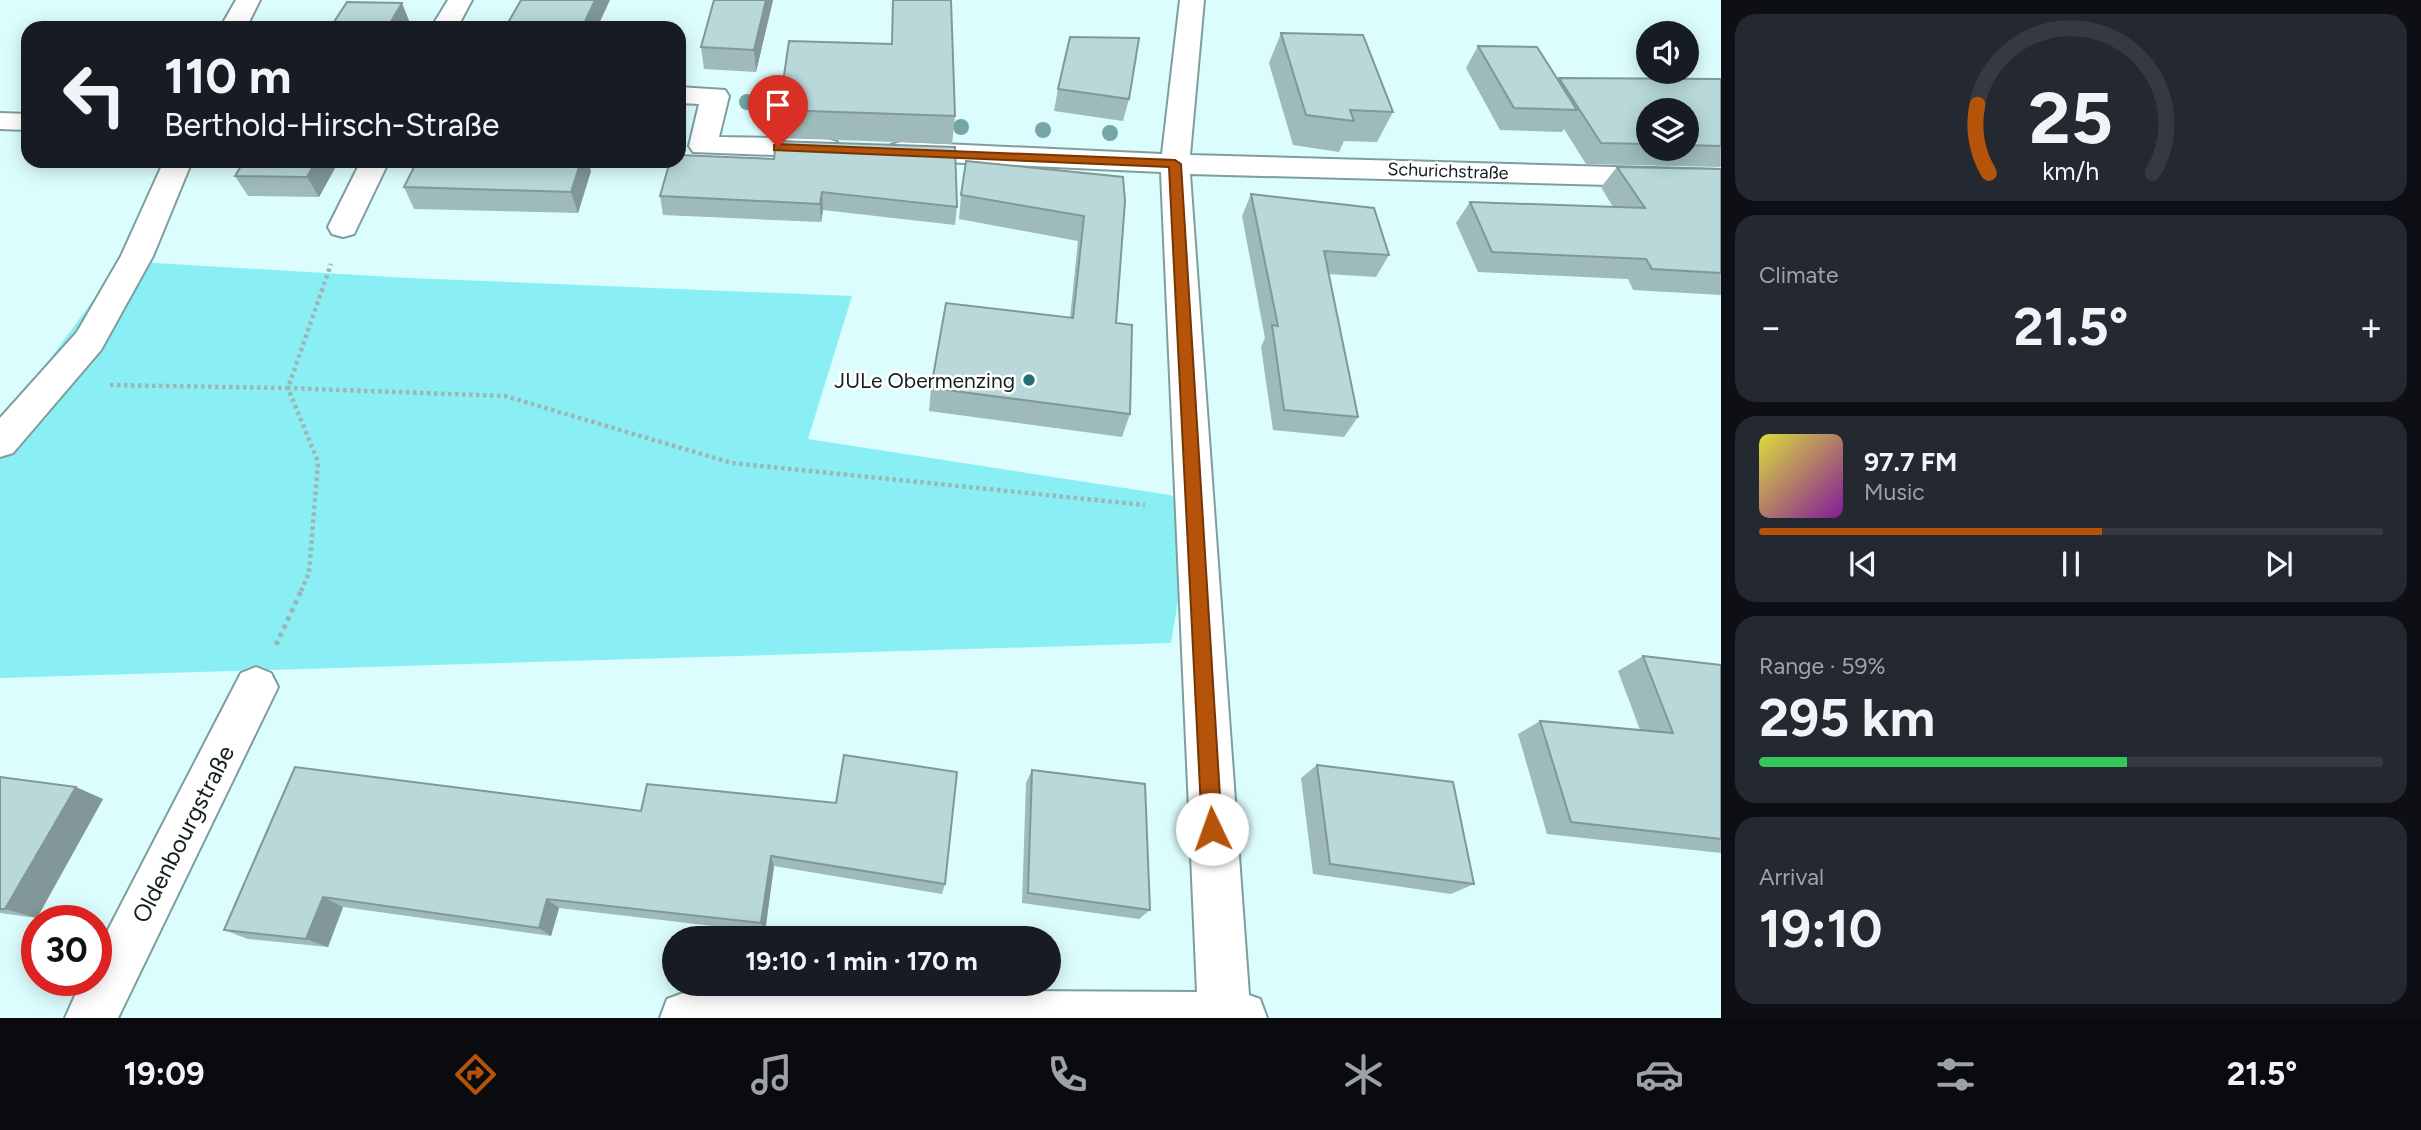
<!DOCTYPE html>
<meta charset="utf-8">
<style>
:root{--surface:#171b24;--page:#242831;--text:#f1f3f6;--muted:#9ea1a6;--line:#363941;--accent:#b45309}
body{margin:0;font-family:Figtree,sans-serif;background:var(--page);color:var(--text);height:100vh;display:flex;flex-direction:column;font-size:26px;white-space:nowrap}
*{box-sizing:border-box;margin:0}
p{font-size:23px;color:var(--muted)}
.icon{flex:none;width:38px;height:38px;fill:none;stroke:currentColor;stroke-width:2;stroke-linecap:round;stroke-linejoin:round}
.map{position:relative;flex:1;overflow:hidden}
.side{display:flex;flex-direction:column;gap:14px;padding:14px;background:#0d0f14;width:700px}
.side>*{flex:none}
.hud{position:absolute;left:21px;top:21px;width:665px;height:147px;border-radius:21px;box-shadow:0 4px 18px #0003;background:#171b24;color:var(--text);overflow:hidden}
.tools{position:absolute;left:1636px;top:21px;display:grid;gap:14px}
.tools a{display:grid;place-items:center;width:63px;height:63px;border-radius:50%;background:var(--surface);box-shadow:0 4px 18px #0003;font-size:35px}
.speed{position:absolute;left:21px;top:905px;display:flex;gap:14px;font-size:35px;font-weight:700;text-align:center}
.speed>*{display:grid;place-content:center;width:91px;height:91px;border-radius:50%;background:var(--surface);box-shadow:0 4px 18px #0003;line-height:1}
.speed .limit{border:10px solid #d22;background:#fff;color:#111}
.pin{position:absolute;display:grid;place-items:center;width:60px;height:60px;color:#fff;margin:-72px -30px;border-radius:50% 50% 50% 0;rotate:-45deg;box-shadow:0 0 7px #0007}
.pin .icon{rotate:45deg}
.me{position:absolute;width:77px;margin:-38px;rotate:357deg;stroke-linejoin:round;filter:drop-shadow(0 0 5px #0008)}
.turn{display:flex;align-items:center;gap:24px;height:147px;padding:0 28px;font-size:32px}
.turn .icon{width:91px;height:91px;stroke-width:2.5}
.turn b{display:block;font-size:49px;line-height:60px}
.big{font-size:52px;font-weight:700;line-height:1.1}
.side .tile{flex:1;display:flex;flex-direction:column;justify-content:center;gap:10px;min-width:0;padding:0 24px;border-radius:21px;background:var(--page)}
.side .dial{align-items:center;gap:0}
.dial svg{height:182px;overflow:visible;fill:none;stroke:var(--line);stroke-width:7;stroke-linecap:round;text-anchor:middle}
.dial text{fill:var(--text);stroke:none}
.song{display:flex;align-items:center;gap:21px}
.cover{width:84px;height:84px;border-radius:10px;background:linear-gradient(135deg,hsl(60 70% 55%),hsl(290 70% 35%))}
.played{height:7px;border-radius:4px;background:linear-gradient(90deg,var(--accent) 55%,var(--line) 55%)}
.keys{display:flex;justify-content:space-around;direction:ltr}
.heat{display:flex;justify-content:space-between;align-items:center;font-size:38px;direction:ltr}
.charge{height:10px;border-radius:5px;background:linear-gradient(90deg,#34c759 59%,var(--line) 0)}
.trip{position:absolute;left:662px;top:926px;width:399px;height:70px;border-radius:35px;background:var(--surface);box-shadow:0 4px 18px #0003;font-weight:700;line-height:70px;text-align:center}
.menu{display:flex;height:112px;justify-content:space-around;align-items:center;background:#090b0e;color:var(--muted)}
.menu .icon{width:49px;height:49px}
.menu .current{color:var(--accent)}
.menu b{font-size:32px;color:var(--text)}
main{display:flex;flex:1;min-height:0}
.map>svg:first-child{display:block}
.green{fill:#8aeff4}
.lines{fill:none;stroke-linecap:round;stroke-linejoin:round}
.minor-casing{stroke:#7f9d9f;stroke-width:4}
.path-far1{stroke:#9cb6b7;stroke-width:4.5;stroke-dasharray:3.5 3.5;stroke-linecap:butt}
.path{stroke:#9cb6b7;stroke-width:5;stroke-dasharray:4.5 4.5;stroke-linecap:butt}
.minor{fill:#fff;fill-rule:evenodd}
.tree{fill:#75a5a7}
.wall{fill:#9ebabb;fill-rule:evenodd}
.shaded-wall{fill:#819798}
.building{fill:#b8d8d9;stroke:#819798;stroke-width:2}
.route{fill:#b45309;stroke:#753606;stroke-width:2}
.poi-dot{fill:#246f73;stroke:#fff;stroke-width:2.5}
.labels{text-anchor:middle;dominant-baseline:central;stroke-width:5;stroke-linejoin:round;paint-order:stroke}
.far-street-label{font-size:18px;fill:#141f20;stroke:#fff}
.poi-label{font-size:21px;fill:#141f20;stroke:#fff;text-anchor:end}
.near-street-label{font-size:24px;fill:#141f20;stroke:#fff}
</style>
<main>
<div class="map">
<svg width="1721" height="1018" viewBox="0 0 1721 1018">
<rect width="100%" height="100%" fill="#dcfdfe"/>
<!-- green -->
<polygon class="green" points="122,261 409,278 852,296 808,439 1170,495 1193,510 1171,643 0,678 0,427"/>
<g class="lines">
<!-- minor casing -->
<g class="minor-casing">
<g id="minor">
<polygon points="236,0 260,0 246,28 220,28"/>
<polygon points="448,0 472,0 457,28 431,28"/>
<polygon points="1180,0 1204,0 1190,155 1721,170 1721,188 1190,174 1249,995 1260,999 1267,1018 660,1018 667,999 686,992 709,989 1197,992 1161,172 901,160 891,157 887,151 891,145 901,142 1162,154"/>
<polygon points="679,87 725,90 729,96 719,137 827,139 837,142 841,148 837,154 827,157 693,152 689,146 699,104 679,103"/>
<polygon points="0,113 28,114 28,130 0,129"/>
<polygon points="164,161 192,161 153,256 101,350 13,453 0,457 0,418 77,332 121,256"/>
<polygon points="361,161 389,161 354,234 343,237 332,234 328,227"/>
<polygon points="256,667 271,673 278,687 118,1018 65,1018 82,980 96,980 96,953 241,673"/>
</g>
</g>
<!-- path-far1 -->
<g class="path-far1">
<polyline points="110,385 288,388 331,264"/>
<polyline points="301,591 309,573 318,462 288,388 505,396 732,463 1145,505"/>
</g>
<!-- path -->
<polyline class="path" points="276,645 302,589"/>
<!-- minor -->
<use href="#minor" class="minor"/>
</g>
<!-- trees -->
<g class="tree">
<circle cx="747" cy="102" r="8"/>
<circle cx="961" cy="127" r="8"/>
<circle cx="1043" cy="130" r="8"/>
<circle cx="1110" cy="133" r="8"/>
</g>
<!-- wall -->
<g class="wall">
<polygon points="714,0 773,0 756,72 704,69 701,47"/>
<polygon points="1281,33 1393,112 1377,142 1344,141 1339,152 1293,145 1269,63"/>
<path d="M 1478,46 L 1558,80 L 1559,78 L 1721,79 L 1721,167 L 1586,164 L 1564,129 L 1562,132 L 1500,130 L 1466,68 ZM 1648,110 L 1687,110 L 1687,149 L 1648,149 Z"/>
<polygon points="1058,89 1129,99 1123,121 1054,111"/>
<polygon points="779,110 955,116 952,144 781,138"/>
<polygon points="244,161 339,161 319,197 248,196 235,176"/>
<polygon points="670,161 957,207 955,225 823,210 821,222 663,215 660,196"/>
<polygon points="1617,167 1721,169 1721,295 1633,290 1628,279 1478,272 1456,223 1470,202 1613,207 1601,187"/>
<polygon points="591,171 578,213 414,209 404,187"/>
<polygon points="1123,177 1116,323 1130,414 1122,437 929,411 931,388 1070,318 1078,241 959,219 961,195"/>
<polygon points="1251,194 1389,255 1376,277 1328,274 1358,417 1344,437 1273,430 1261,347 1265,338 1242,216"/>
<polygon points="1643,656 1721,665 1721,853 1547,834 1518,734 1540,721 1640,730 1618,671"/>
<polygon points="1317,765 1474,884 1451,894 1313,874 1301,778"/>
<polygon points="295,767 945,884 942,894 774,866 765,932 559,908 551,936 343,907 328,947 248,939 224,930"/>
<polygon points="1032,770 1150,910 1139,919 1022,903 1026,783"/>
<polygon points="0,777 103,799 37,918 0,913"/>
</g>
<!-- shaded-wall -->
<g class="shaded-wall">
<polygon points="595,0 610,0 597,28 582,28"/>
<polygon points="766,0 773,0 756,72 754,50"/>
<polygon points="402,3 410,23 407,28 387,28"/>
<polygon points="316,161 339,161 319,197 307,177"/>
<polygon points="581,161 588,161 591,171 578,213 571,192"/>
<polygon points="822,192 823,210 821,222 820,204"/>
<polygon points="76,787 103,799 37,918 5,909"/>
<polygon points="771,856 774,866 765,932 761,923"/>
<polygon points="323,897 343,907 328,947 306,939"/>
<polygon points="547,899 559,908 551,936 539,928"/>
</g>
<!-- building -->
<g class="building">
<polygon points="521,0 595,0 582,28 505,28"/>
<polygon points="714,0 766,0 754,50 701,47"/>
<polygon points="893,0 951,0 955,116 779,110 789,41 892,44"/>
<polygon points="347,2 402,3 387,28 330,28"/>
<polygon points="1281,33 1363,35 1393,112 1350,110 1354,121 1306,115"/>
<polygon points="1070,37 1139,38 1129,99 1058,89"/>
<polygon points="1478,46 1537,47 1577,110 1514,108"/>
<polygon points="1559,78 1721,79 1721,146 1687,145 1687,110 1648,110 1648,144 1601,143"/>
<polygon points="776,141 955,147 957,207 822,192 820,204 660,196 670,161 679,161 679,155 774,159"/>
<polygon points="244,161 316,161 307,177 235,176"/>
<polygon points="417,161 581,161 571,192 404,187"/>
<polygon points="966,161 1123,177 1125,201 1116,323 1132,325 1130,414 931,388 946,303 1073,318 1084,216 961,195"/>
<polygon points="1617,167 1721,169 1721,273 1652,269 1646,259 1492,252 1470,202 1645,208"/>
<polygon points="1251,194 1374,208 1389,255 1324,251 1358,417 1284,410 1272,325 1278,326"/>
<polygon points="1643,656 1721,665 1721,839 1571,822 1540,721 1673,733"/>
<polygon points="844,755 957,772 945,884 771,856 761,923 547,899 539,928 323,897 306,939 224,930 295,767 641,811 647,784 836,803"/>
<polygon points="1317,765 1453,782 1474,884 1330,864"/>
<polygon points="1032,770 1145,784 1150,910 1028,893"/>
<polygon points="0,777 76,787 5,909 0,909"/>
</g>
<!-- route -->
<polygon class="route" points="778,144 1175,160 1181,164 1222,829 1219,836 1212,839 1205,836 1202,829 1169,167 774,150 774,145"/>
<!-- markers -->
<circle class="poi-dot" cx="1029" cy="380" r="7"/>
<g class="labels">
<!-- far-street labels -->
<g class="far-street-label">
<text transform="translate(1448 171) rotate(2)">Schurichstraße</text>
</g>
<!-- poi labels -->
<g class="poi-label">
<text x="1015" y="380">JULe Obermenzing</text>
</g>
<!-- near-street labels -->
<g class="near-street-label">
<text transform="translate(183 834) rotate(-63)">Oldenbourgstraße</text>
</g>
</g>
</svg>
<div class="tools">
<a><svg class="icon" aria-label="sound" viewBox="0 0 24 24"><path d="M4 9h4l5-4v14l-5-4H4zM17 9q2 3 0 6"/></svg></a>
<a><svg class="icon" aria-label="layers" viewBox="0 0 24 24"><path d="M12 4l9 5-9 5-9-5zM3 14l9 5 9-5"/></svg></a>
</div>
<div class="speed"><div class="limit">30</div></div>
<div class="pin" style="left:778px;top:147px;background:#d93025"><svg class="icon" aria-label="arrive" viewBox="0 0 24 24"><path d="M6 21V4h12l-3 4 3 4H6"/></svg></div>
<svg class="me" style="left:1212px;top:829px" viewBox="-20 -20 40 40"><circle r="19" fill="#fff"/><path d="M0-13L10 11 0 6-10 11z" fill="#b45309"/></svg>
<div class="trip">19:10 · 1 min · 170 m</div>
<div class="hud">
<div class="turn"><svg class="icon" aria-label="left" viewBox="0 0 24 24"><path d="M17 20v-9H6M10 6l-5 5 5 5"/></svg><div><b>110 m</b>Berthold-Hirsch-Straße</div></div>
</div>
</div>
<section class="side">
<div class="tile dial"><svg viewBox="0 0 100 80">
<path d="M14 69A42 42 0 1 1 86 69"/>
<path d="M14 69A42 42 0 0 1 9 39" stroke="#b45309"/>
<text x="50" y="56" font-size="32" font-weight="700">25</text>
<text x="50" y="72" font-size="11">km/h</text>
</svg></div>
<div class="tile"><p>Climate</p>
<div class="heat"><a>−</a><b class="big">21.5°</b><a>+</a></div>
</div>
<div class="tile">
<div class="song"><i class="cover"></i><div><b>97.7 FM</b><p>Music</p></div></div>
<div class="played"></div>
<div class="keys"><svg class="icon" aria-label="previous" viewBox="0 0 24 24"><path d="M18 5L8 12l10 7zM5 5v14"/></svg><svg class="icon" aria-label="pause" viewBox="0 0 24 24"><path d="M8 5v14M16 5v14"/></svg><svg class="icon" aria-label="next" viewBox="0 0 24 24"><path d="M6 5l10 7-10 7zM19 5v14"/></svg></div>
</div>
<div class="tile"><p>Range · 59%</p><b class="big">295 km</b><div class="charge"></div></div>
<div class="tile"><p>Arrival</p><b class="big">19:10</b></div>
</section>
</main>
<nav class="menu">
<b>19:09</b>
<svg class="icon current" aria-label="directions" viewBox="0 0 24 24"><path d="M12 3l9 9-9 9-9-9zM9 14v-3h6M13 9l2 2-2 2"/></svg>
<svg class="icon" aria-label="music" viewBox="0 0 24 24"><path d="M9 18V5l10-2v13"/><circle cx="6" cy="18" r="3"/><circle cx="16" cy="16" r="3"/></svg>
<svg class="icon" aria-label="phone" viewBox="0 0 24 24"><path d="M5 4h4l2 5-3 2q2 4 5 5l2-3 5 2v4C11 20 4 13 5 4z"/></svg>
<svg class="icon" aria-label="climate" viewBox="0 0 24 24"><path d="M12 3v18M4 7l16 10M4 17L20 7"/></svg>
<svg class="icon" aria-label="car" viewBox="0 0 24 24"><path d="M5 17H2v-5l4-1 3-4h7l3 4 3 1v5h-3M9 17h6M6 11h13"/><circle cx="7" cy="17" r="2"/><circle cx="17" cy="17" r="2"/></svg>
<svg class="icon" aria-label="filters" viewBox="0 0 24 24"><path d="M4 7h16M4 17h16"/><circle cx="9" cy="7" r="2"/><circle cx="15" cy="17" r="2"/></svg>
<b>21.5°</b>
</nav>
